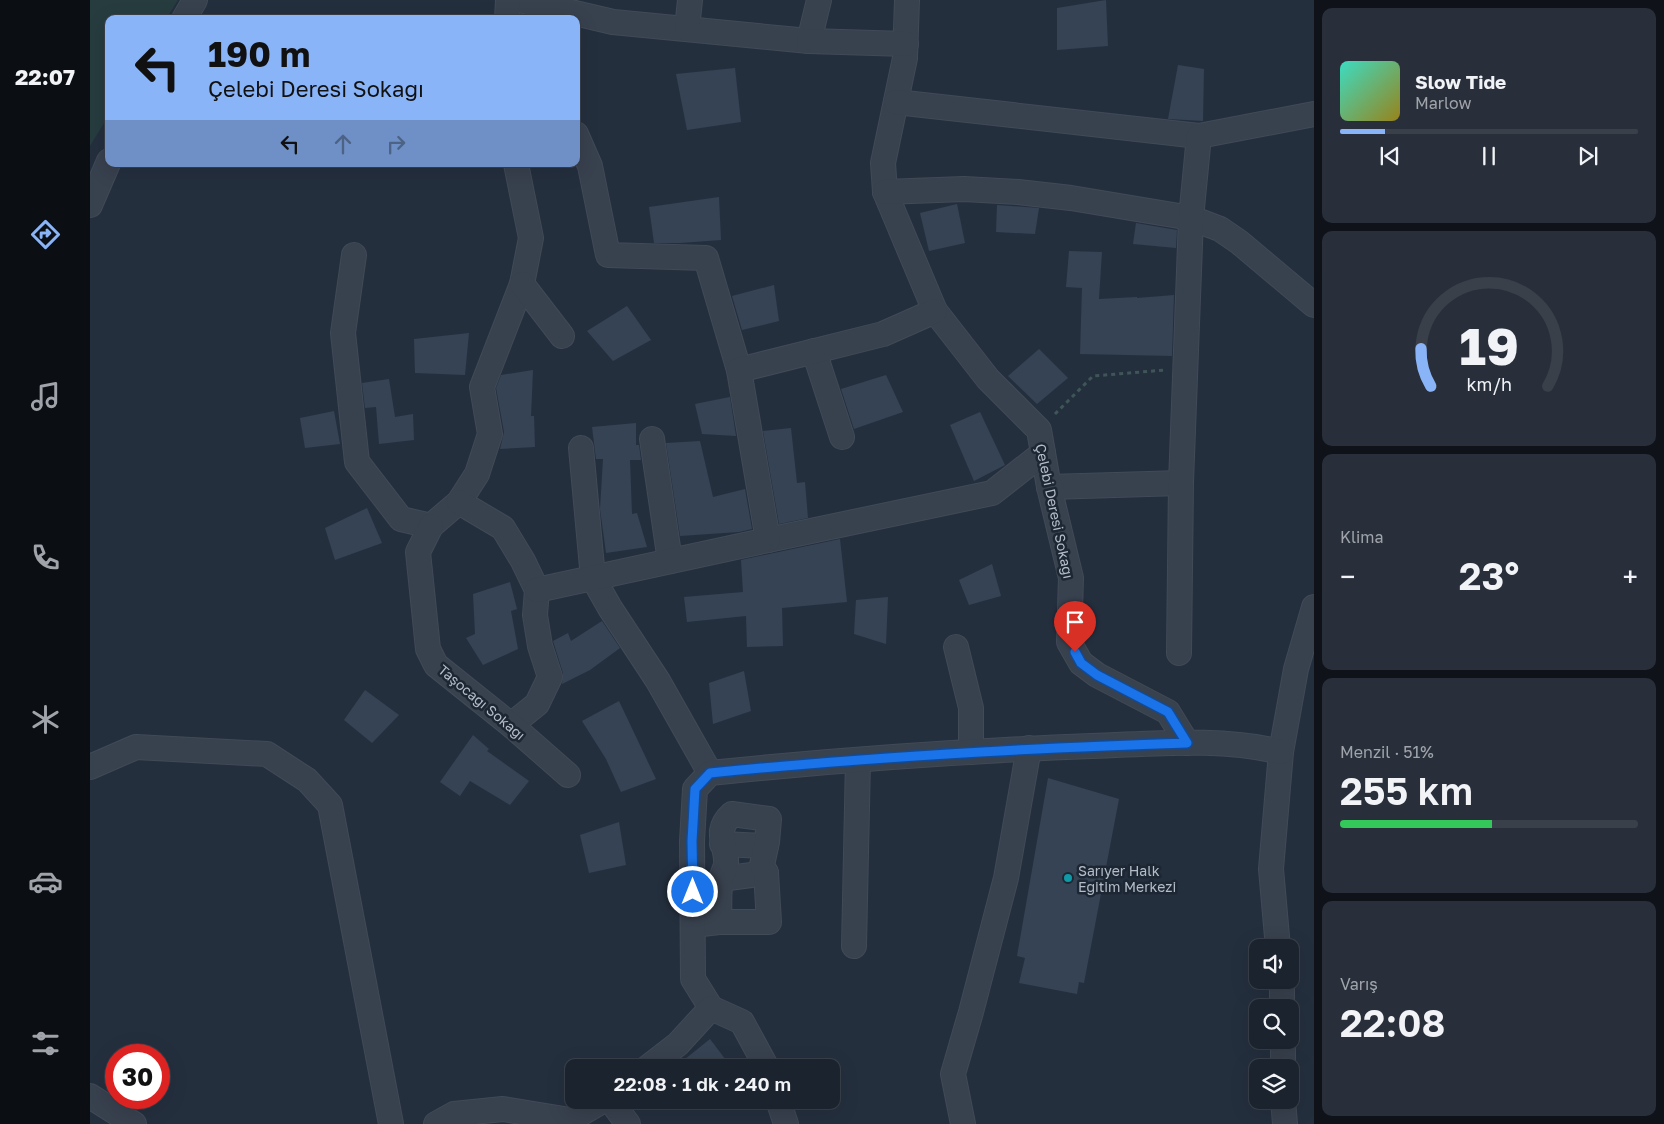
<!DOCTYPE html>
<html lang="tr">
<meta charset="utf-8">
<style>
:root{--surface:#1b232e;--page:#282f3a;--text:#f1f3f6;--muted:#a0a4aa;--line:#39404a;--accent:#8ab4f8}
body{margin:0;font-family:"Golos Text",sans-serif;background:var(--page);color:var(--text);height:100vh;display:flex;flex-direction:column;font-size:19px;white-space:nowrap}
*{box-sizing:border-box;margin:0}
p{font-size:16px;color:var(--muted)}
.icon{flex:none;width:28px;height:28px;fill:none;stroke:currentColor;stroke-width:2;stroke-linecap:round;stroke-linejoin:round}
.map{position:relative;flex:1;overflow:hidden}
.details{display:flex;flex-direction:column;gap:8px;padding:8px;background:#0f1319;width:350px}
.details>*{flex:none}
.banner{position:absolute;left:15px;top:15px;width:475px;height:152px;border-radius:10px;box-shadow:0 5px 20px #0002,0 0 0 1px var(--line);background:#8ab4f8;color:#111;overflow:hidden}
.controls{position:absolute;left:1159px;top:939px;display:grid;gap:10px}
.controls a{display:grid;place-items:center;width:50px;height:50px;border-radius:10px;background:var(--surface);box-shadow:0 5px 20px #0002,0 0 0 1px var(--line);font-size:25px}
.speed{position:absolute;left:15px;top:1044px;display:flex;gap:10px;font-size:25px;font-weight:700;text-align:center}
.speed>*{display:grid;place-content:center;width:65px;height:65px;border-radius:50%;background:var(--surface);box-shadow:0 5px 20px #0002,0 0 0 1px var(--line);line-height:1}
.speed .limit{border:8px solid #d22;background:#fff;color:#111}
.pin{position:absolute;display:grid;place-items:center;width:42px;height:42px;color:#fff;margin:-51px -21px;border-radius:50% 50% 50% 0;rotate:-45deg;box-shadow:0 0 5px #0007}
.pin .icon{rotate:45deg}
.me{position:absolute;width:55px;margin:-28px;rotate:0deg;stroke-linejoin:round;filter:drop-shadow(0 0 4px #0008)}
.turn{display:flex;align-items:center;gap:18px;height:105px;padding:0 20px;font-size:22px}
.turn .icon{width:65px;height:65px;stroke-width:2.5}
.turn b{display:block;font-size:35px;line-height:42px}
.lanes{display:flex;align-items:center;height:48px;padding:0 20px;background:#0003;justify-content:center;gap:25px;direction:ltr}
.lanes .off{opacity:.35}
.big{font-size:38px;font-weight:600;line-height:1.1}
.details .widget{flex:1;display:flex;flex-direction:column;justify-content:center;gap:8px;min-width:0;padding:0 18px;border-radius:10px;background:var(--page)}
.details .dial{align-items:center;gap:0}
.dial svg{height:130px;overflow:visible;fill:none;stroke:var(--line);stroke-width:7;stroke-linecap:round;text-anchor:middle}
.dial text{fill:var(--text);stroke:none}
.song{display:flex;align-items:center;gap:15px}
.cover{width:60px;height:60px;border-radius:8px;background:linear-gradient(135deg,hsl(170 70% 55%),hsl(50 70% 35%))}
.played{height:5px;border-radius:2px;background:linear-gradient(90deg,var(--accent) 15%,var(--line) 15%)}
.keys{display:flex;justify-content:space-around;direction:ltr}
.heat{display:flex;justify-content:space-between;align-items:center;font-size:28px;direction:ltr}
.charge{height:8px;border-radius:4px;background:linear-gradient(90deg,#34c759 51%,var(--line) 0)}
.trip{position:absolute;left:475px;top:1059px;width:275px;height:50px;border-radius:10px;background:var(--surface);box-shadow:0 5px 20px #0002,0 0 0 1px var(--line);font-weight:600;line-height:50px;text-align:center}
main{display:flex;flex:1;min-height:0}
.tabs{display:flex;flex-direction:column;width:90px;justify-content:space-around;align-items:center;background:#0b0e12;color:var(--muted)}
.tabs .icon{width:35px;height:35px}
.tabs .on{color:var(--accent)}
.tabs b{font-size:22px;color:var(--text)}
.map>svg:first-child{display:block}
.green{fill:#263c3f}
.building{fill:#364354}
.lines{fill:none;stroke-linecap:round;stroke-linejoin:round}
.street-casing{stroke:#414a57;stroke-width:26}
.path{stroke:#3f5557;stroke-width:3;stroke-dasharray:4 4;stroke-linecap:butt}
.street{stroke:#38414e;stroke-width:24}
.route-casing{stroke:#114b97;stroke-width:12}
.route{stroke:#1a73e8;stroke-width:9}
.culture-dot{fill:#0f9aa8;stroke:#1d2633;stroke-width:2}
.labels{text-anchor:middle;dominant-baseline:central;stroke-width:5;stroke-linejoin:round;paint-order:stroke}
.street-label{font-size:14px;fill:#b4bcc9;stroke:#1d2633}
.poi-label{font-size:14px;fill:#b4bcc9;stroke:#1d2633;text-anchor:start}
</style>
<main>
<nav class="tabs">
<b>22:07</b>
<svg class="icon on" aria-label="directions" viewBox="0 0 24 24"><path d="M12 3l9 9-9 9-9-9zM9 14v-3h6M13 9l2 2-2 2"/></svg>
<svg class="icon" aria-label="music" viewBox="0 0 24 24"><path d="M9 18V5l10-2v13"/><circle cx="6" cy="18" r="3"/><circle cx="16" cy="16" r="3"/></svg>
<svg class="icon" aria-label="phone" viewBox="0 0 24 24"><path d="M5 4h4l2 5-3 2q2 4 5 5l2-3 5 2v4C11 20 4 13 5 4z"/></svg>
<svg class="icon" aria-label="climate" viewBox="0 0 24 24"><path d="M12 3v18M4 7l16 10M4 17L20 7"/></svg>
<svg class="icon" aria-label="car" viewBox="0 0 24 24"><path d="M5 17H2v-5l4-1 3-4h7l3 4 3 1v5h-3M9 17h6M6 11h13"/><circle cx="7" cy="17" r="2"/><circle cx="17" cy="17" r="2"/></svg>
<svg class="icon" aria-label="filters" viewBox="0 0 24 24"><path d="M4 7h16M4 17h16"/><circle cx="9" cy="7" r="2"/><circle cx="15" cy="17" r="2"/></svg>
</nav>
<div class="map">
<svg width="1224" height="1124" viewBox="0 0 1224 1124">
<rect width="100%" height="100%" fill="#242f3e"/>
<!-- green -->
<polygon class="green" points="0,0 88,0 76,19 19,19 19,115 0,146"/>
<!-- building -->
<g class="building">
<polygon points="1016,0 1018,46 967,50 967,8"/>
<polygon points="1088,65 1114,69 1113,121 1078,119"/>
<polygon points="645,68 651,122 597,130 586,74"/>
<polygon points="629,197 631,240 590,243 564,243 559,207"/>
<polygon points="867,204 875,243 839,251 830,213"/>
<polygon points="907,205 949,208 945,234 906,232"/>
<polygon points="1046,223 1087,230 1086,248 1043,244"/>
<polygon points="979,251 1012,252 1009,299 1047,297 1047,298 1084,295 1082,356 990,354 992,288 976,287"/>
<polygon points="684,285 689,321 652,330 642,296"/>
<polygon points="537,306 561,340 523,361 497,331"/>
<polygon points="379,333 375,375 325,373 324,339"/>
<polygon points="949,349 978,378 947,404 918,376"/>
<polygon points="443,370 441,416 444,416 445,447 410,449 414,432 406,388 411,375"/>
<polygon points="796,375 813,412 764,429 751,389"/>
<polygon points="299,379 305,417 323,414 324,440 289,444 286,407 275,408 272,383"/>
<polygon points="640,397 646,436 612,434 605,404"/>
<polygon points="244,411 250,444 215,448 210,418"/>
<polygon points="890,412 915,465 884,481 860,425"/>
<polygon points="546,423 546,445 549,445 551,460 540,460 542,514 547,513 557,547 516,553 510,509 513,459 506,459 502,427"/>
<polygon points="701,428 707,483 715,482 718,518 689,524 673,431"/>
<polygon points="610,441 623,497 655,489 662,529 649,532 590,536 576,443"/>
<polygon points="277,508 292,543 245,560 235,528"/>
<polygon points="750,539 757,602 692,608 693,646 657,647 656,616 597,622 594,597 653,592 651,560"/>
<polygon points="902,564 911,596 879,605 869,580"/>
<polygon points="420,582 427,609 421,611 428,649 393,665 376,638 385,634 383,594"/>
<polygon points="798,597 796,644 764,634 766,600"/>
<polygon points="512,621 530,648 500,670 472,684 473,673 463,641 478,633 481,641"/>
<polygon points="654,671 661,711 623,724 619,683"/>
<polygon points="275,690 309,715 282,743 254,720"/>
<polygon points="529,701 566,779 531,792 516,759 492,721"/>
<polygon points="383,735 399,749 397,751 439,781 420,805 380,781 370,796 350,782"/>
<polygon points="958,778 1029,799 994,983 989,982 987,994 929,983 935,958 927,956"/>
<polygon points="529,822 536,865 499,873 490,835"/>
<polygon points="620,1039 642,1068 584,1068"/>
</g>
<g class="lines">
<!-- street casing -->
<g class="street-casing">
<g id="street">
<polyline points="430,0 523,22 719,41 729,0"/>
<polyline points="817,0 815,58 793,163 795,192 845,311 898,379 949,430 959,487 981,578 979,642 991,663 1007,675 1078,712 1097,743"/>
<polyline points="94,19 105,0"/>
<polyline points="417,19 418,0"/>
<polyline points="597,29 600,0"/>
<polyline points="719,41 816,44"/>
<polyline points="806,102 1109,136"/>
<polyline points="486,134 500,166 518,255 616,258 649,370"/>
<polyline points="795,192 874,189 928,192 981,198 1101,218 1130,229 1149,242 1224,305"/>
<polyline points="0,205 19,161"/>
<polyline points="264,255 253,333 267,462 311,519 341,526 369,502 387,474 400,434 392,387 432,284 441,238 426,164"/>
<polyline points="432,284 472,336"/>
<polyline points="724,351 752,437"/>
<polyline points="562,439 580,561"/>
<polyline points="491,448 503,578 520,608 568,681 620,773"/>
<polyline points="959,487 1091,483"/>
<polyline points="369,502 413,528 433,561 447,590 445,615 450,646 460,677 447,704 421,725"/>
<polyline points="341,526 328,552 338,649 346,665 421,725 478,775"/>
<polyline points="678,540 902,493 953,453"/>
<polyline points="447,590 678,540 649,370 793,334 845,311"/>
<polyline points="866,647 881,708 881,752"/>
<polyline points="1089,653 1091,483 1101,218 1109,136 1224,114"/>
<polyline points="0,767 46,747 177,754 217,780 240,805 301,1124"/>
<polyline points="632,844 676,846"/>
<polyline points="631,879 676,873"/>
<path d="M 603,925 L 629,922 L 679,922 L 676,873 L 672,865 L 677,842 L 679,819 L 642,814 C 622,832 638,846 636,865 C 635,870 632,874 631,879 C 628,893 630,909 629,922"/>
<polyline points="764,946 768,760"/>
<polyline points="1188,948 1181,869 1191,752 1206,669 1224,607"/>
<polyline points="1192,980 1192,1008"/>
<path d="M 621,1008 L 603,979 L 602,841 L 605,789 L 620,773 C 747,760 874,751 1002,746 C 1064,744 1130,737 1191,752"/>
<polyline points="1193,1040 1193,1068"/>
<polyline points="557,1068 588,1044 621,1008 652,1022 677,1068"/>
<polyline points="0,1096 44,1124"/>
<polyline points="520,1100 538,1124"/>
<polyline points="688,1100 696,1124"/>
<polyline points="1193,1100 1195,1124"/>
<polyline points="346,1124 364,1114 413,1109 480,1120 514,1100"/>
<polyline points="873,1124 863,1074 881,1012 916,878 939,748"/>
</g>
</g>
<!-- path -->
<polyline class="path" points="965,414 1003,376 1075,370"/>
<!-- street -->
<use href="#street" class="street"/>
</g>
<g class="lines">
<!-- route casing -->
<g class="route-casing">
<path id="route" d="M 603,892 L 602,841 L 605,789 L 620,773 C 779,757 938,748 1097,743 L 1078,712 L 1007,675 L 991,663 L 985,652"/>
</g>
<!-- route -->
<use href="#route" class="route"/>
</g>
<!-- markers -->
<circle class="culture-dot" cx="978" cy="878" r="5"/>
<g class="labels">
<!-- street labels -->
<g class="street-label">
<text transform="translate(965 511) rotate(78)">Çelebi Deresi Sokağı</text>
<text transform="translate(392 702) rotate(40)">Taşocağı Sokağı</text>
</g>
<!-- poi labels -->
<g class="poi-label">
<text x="988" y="870">Sarıyer Halk<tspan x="988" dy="16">Eğitim Merkezi</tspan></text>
</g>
</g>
</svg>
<div class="controls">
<a><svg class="icon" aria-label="sound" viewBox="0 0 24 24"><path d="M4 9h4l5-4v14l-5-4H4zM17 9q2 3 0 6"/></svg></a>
<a><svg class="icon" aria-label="search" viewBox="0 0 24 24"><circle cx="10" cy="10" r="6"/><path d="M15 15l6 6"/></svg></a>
<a><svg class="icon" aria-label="layers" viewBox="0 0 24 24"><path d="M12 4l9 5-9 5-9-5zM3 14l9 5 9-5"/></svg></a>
</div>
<div class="speed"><div class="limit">30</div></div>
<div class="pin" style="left:985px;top:652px;background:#d93025"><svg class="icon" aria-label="arrive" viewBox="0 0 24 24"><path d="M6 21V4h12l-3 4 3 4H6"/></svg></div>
<svg class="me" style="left:603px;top:892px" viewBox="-20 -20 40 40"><circle r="17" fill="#1a73e8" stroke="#fff" stroke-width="3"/><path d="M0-11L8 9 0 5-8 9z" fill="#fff"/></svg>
<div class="trip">22:08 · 1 dk · 240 m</div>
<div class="banner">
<div class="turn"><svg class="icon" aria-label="left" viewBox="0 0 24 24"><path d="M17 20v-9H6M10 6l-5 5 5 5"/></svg><div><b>190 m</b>Çelebi Deresi Sokağı</div></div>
<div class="lanes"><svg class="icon" aria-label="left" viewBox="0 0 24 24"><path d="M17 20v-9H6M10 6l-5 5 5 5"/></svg><svg class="icon off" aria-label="ahead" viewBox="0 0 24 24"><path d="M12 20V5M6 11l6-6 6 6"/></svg><svg class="icon off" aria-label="right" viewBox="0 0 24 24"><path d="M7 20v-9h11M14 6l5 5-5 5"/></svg></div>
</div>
</div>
<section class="details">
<div class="widget">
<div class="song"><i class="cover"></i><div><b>Slow Tide</b><p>Marlow</p></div></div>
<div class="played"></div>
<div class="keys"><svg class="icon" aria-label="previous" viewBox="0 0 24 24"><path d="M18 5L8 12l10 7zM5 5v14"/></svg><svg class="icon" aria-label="pause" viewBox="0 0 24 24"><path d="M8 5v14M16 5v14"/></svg><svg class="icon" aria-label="next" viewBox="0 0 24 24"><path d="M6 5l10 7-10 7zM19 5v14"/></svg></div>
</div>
<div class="widget dial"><svg viewBox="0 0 100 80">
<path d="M14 69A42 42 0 1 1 86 69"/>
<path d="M14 69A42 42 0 0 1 8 46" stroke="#8ab4f8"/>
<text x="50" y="56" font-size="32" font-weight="700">19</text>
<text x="50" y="72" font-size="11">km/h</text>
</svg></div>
<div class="widget"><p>Klima</p>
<div class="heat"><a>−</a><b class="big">23°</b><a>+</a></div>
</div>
<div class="widget"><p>Menzil · 51%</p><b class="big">255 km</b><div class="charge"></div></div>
<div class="widget"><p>Varış</p><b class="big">22:08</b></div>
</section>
</main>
